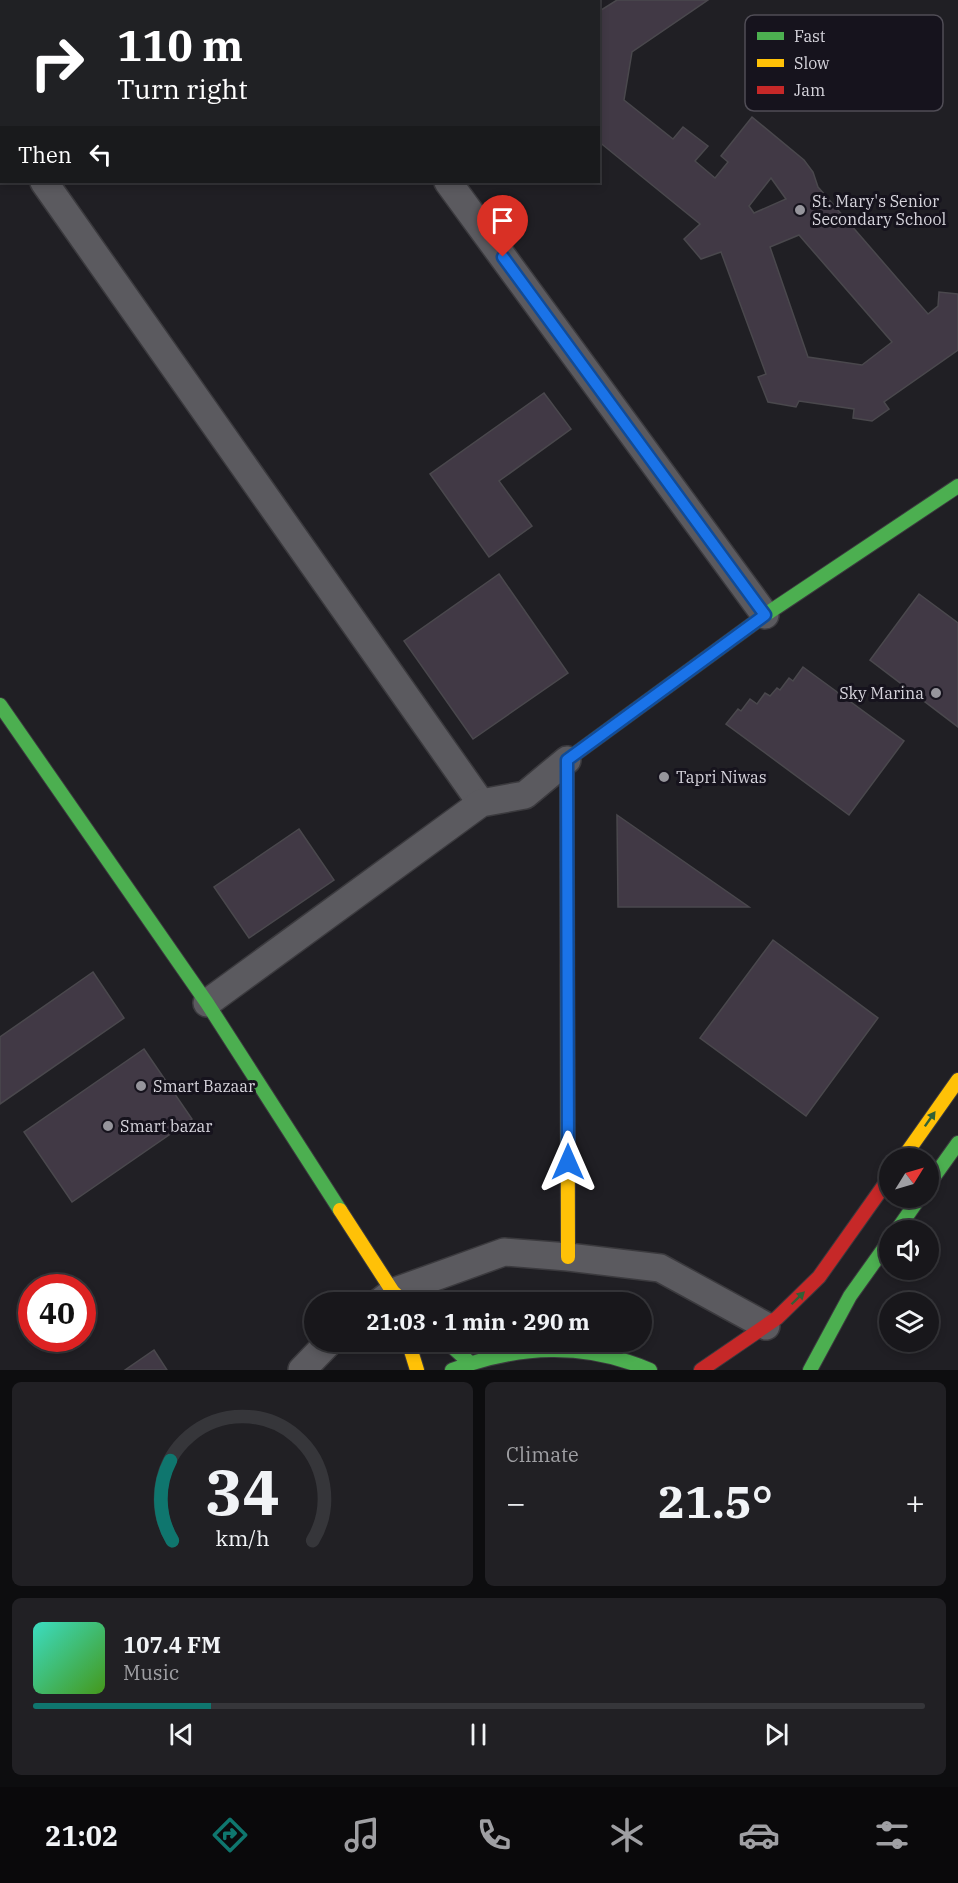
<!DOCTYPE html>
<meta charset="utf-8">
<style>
:root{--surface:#18171b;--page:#212024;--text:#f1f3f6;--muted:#9f9fa3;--line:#36363a;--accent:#0f766e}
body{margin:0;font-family:"IBM Plex Serif",serif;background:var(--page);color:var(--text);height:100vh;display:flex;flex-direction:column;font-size:22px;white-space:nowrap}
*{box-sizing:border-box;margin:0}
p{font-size:20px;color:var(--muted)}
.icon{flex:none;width:33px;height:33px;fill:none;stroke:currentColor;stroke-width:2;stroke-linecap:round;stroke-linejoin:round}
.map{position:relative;height:1370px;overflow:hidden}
.details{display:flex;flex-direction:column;gap:12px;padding:12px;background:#0d0d0f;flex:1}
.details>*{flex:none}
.top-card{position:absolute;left:0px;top:0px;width:600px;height:183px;box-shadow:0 3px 9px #0003,0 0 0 2px var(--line);background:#202124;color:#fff;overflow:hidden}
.needle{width:39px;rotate:53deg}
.tools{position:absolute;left:879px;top:1148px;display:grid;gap:12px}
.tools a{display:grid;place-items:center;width:60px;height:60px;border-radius:50%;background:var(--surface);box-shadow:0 3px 9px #0003,0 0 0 2px var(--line);font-size:30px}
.speed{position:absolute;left:18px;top:1274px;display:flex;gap:12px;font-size:30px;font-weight:700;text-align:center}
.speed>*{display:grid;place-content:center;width:78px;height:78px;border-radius:50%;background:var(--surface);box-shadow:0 3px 9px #0003,0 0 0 2px var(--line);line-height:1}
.speed .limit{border:9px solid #d22;background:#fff;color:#111}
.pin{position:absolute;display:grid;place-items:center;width:51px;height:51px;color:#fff;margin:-62px -26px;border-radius:50% 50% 50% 0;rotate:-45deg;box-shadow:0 0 6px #0007}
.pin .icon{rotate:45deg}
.me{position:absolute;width:66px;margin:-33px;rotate:0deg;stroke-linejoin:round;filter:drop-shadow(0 0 4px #0008)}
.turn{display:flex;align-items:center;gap:21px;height:126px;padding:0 18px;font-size:27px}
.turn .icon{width:78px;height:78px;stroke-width:2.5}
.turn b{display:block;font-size:42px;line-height:51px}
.then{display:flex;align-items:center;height:57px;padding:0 18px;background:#0003;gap:12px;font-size:22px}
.big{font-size:45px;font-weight:700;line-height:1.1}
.details .tile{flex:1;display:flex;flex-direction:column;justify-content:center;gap:9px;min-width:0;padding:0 21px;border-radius:9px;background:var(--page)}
.details .dial{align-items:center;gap:0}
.dial svg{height:156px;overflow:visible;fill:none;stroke:var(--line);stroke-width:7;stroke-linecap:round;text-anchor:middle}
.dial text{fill:var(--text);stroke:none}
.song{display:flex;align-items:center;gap:18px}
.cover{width:72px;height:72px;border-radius:9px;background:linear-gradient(135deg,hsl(170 70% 55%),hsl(100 70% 35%))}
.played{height:6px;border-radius:3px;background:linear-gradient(90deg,var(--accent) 20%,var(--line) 20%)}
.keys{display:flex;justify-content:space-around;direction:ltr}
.heat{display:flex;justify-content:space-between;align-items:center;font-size:33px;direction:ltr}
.details .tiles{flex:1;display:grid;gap:12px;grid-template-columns:1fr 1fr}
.tile:last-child{grid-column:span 2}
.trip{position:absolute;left:304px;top:1292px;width:348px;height:60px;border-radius:30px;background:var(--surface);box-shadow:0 3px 9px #0003,0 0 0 2px var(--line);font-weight:700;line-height:60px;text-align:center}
.tab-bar{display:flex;height:96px;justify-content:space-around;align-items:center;background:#0a090b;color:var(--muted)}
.tab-bar .icon{width:42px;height:42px}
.tab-bar .current{color:var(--accent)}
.tab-bar b{font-size:27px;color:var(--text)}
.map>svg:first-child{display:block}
.building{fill:#413945;stroke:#4a484d;stroke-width:1.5;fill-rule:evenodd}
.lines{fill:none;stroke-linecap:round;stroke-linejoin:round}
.street-casing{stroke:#3b3a3e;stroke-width:30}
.fast-casing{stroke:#3b3a3e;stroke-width:16}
.slow-casing{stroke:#3b3a3e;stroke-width:16}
.jam-casing{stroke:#3b3a3e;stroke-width:16}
.street{stroke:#5b5a5f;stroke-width:27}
.fast{stroke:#4caf50;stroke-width:14}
.slow{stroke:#ffc107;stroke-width:14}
.jam{stroke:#c62828;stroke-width:14}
.oneway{fill:#316136}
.route-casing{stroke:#114b97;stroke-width:15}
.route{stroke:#1a73e8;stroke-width:10}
.poi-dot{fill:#96959c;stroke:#16131d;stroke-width:2}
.labels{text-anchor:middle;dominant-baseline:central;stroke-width:6;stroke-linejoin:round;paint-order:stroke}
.poi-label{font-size:16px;fill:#d6d4dc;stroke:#16131d;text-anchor:start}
.key{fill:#16131d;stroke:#504d56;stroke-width:1.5}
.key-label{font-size:16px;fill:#d6d4dc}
</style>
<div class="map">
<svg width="958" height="1370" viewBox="0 0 958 1370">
<rect width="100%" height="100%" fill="#201f24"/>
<!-- building -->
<g class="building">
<path d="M 617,0 L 708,0 L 632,52 L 624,100 L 673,139 L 683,127 L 708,146 L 695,161 L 715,178 L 728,162 L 721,156 L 752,117 L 804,160 L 813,172 L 818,187 L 928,314 L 938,306 L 939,292 L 958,294 L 958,350 L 884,402 L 889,409 L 872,421 L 853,418 L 854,409 L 799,401 L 796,407 L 768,402 L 758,377 L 766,374 L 721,252 L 701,259 L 684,239 L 700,224 L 598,141 L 598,12 ZM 771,178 L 786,199 L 754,213 L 749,206 ZM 799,235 L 892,342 L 862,365 L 808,357 L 770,247 Z"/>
<polygon points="544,393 571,429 499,481 532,526 489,557 430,474"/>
<polygon points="499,574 568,673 473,739 404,641"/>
<polygon points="919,594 958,623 958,727 870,660"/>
<polygon points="803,667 904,741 849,815 726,724 738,709 741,711 750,699 757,704 765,693 770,696 777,688 780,690 789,678 793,681"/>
<polygon points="617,815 749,907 618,907"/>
<polygon points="299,829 334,880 249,938 214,887"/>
<polygon points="773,940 878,1018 806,1116 700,1038"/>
<polygon points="93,972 124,1018 0,1104 0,1037"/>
<polygon points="144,1049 192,1119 72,1202 24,1132"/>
<polygon points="154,1350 167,1370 125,1370"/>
</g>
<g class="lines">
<!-- street casing -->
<g class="street-casing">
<g id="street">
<polyline points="315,0 316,2"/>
<polyline points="183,2 185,0"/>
<polyline points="44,182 481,803"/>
<polyline points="448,182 765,615"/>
<polyline points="207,1003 481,803 525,795 567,760"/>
<polyline points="380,1302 393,1292 504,1252 568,1257 660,1268 766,1326"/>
<polyline points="302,1370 330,1341"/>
</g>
</g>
<!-- fast casing -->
<g class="fast-casing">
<g id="fast">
<polyline points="0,705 207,1003 340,1210"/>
<polyline points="567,864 567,760 765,615 958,486"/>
<polyline points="928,1185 958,1143"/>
<polyline points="897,1230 920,1197"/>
<polyline points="446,1341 469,1362"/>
<path d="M 452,1370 C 519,1345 584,1342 650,1370"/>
<polyline points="810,1370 850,1296 890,1240"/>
</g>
</g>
<!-- slow casing -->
<g class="slow-casing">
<g id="slow">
<polyline points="567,864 568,1257"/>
<polyline points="903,1158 958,1080"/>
<polyline points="340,1210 393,1292 404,1302"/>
<polyline points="408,1341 417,1370"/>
</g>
</g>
<!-- jam casing -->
<g class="jam-casing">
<polyline id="jam" points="701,1370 777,1318 819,1277 890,1177"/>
</g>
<!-- street -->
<use href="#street" class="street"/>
<!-- fast -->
<use href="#fast" class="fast"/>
<!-- slow -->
<use href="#slow" class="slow"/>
<!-- jam -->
<use href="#jam" class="jam"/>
</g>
<!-- one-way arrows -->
<defs><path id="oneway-solid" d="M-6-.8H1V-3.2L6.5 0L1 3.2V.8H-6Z" transform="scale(1.5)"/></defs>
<g class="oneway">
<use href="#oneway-solid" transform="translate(930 1119) rotate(-55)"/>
<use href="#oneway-solid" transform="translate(798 1298) rotate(-44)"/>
</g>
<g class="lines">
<!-- route casing -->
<g class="route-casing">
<polyline id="route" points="503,257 765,615 567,760 568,1162"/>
</g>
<!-- route -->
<use href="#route" class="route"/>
</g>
<!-- markers -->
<g class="poi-dot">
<circle cx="800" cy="210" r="6"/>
<circle cx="936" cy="693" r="6"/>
<circle cx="664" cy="777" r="6"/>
<circle cx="141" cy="1086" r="6"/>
<circle cx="108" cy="1126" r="6"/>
</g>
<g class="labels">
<!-- poi labels -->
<g class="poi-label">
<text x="812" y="201">St. Mary's Senior<tspan x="812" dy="18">Secondary School</tspan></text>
<text x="924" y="693" text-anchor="end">Sky Marina</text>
<text x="676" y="777">Tapri Niwas</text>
<text x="153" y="1086">Smart Bazaar</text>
<text x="120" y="1126">Smart bazar</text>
</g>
</g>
<!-- legend -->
<rect x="745" y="15" width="198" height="96" rx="9" class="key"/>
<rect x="757" y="32" width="27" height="8" fill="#4caf50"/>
<rect x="757" y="59" width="27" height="8" fill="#ffc107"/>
<rect x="757" y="86" width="27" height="8" fill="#c62828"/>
<g class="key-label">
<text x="794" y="42">Fast</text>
<text x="794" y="69">Slow</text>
<text x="794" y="96">Jam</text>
</g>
</svg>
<div class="tools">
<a><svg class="needle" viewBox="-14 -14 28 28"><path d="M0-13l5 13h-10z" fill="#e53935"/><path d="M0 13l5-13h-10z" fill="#9f9fa3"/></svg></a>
<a><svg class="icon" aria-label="sound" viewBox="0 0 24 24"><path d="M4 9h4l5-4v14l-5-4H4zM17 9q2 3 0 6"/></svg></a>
<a><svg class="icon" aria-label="layers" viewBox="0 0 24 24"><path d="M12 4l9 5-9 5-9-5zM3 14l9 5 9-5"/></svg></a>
</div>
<div class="speed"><div class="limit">40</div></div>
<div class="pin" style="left:503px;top:257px;background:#d93025"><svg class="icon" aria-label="arrive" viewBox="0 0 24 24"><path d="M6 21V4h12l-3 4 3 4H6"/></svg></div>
<svg class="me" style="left:568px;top:1162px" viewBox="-20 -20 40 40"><path d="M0-17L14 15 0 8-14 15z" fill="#1a73e8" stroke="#fff" stroke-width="4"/></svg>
<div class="trip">21:03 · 1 min · 290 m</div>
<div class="top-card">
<div class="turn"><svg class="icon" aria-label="right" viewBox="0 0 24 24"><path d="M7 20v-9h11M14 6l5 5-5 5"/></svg><div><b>110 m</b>Turn right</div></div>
<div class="then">Then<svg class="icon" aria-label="left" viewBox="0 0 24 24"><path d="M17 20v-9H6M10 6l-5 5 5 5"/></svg></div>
</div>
</div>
<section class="details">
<div class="tiles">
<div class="tile dial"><svg viewBox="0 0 100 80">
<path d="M14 69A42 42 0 1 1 86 69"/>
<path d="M14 69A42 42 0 0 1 13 28" stroke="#0f766e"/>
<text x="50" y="56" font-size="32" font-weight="700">34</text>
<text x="50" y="72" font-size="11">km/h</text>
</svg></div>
<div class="tile"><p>Climate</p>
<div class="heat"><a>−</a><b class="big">21.5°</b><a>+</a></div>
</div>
<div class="tile">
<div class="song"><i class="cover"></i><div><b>107.4 FM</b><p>Music</p></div></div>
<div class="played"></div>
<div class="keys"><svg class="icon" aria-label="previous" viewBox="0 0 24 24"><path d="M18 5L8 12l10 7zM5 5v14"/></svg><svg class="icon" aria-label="pause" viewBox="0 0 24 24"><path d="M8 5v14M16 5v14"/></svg><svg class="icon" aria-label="next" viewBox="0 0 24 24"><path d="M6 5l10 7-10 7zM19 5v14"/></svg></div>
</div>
</div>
</section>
<nav class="tab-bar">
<b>21:02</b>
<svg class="icon current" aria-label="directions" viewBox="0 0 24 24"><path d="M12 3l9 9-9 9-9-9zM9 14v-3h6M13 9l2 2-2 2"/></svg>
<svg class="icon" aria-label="music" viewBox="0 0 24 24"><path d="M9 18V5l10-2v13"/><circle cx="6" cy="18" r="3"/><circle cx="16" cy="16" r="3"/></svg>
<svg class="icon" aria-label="phone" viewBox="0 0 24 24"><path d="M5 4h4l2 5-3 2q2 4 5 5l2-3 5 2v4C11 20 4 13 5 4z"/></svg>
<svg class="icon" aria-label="climate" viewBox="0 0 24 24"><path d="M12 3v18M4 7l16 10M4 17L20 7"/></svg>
<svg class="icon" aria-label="car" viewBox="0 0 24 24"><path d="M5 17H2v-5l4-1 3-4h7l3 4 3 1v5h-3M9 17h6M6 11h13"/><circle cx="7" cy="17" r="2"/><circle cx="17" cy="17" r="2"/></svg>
<svg class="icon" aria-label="filters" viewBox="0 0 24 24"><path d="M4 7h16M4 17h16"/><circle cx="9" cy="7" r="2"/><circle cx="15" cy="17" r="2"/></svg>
</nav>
